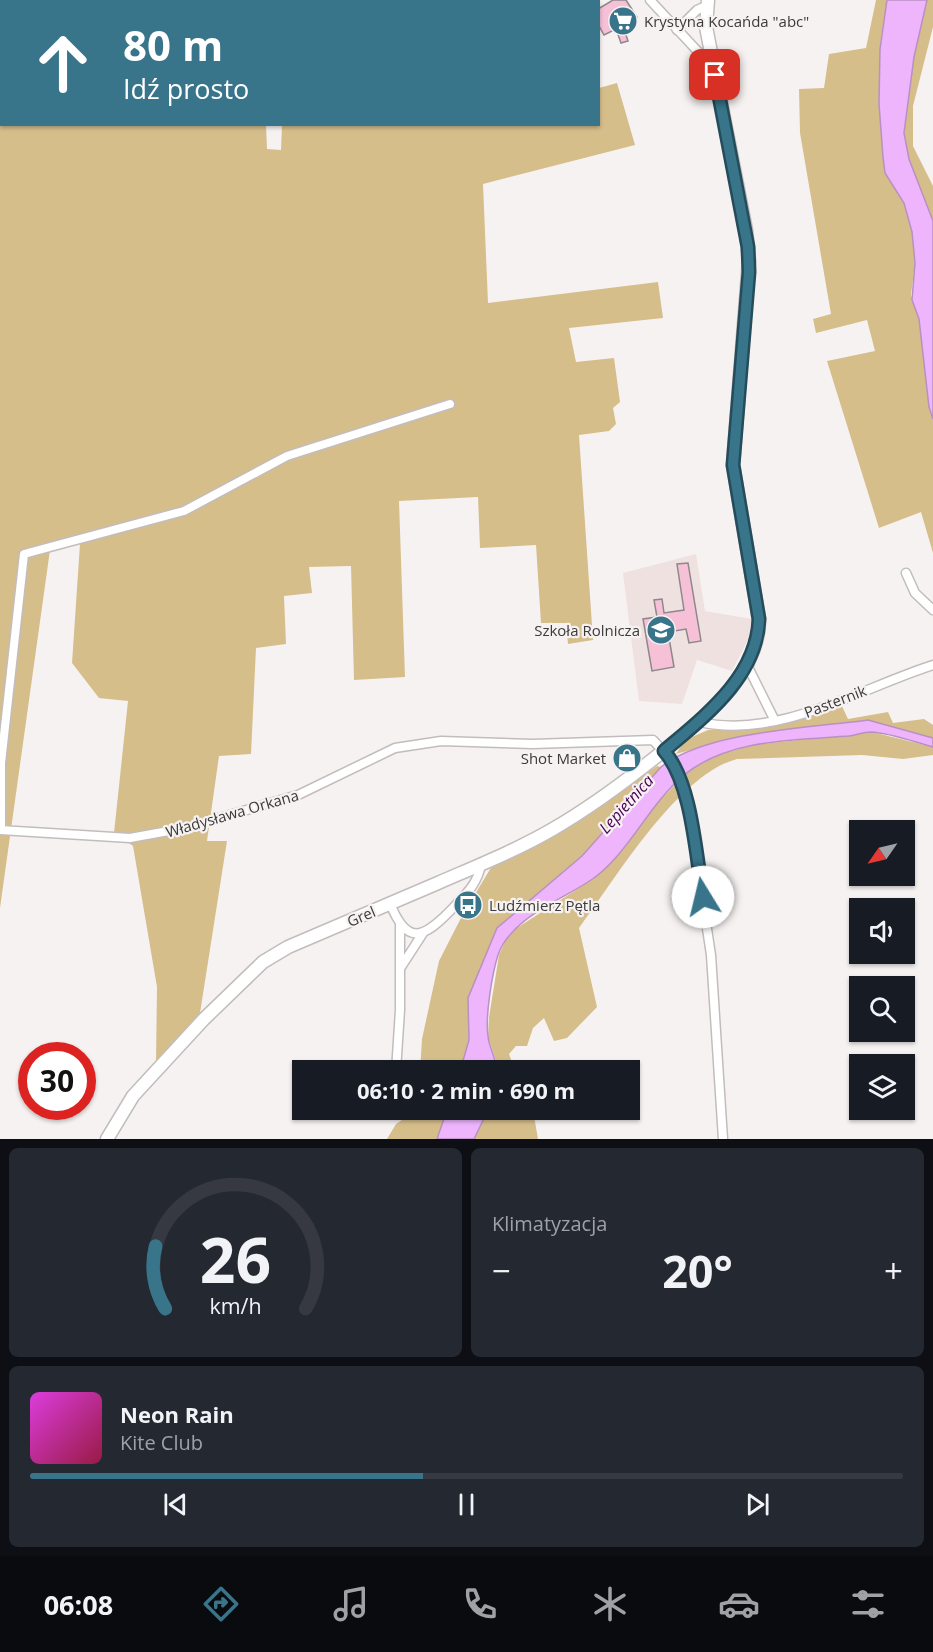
<!DOCTYPE html>
<html lang="pl">
<meta charset="utf-8">
<style>
:root{--surface:#171b24;--page:#242831;--text:#f1f3f6;--muted:#9ea1a6;--line:#363941;--accent:#38758b}
body{margin:0;font-family:"Open Sans",sans-serif;background:var(--page);color:var(--text);height:100vh;display:flex;flex-direction:column;font-size:22px;white-space:nowrap}
*{box-sizing:border-box;margin:0}
p{font-size:20px;color:var(--muted)}
.icon{flex:none;width:33px;height:33px;fill:none;stroke:currentColor;stroke-width:2;stroke-linecap:round;stroke-linejoin:round}
.map{position:relative;height:1139px;overflow:hidden}
.drawer{display:flex;flex-direction:column;gap:9px;padding:9px;background:#0d0f14;flex:1}
.drawer>*{flex:none}
.top-card{position:absolute;left:0px;top:0px;width:600px;height:126px;box-shadow:0 2px 4px #0004;background:#38758b;color:#fff;overflow:hidden}
.needle{width:39px;rotate:236deg}
.fabs{position:absolute;left:849px;top:820px;display:grid;gap:12px}
.fabs a{display:grid;place-items:center;width:66px;height:66px;border-radius:0px;background:var(--surface);box-shadow:0 2px 4px #0004;font-size:30px}
.speed{position:absolute;left:18px;top:1042px;display:flex;gap:12px;font-size:30px;font-weight:700;text-align:center}
.speed>*{display:grid;place-content:center;width:78px;height:78px;border-radius:50%;background:var(--surface);box-shadow:0 2px 4px #0004;line-height:1}
.speed .limit{border:9px solid #d22;background:#fff;color:#111}
.pin{position:absolute;display:grid;place-items:center;width:51px;height:51px;color:#fff;margin:-26px;border-radius:12px;box-shadow:0 3px 9px #0006}
.me{position:absolute;width:66px;margin:-33px;rotate:351deg;stroke-linejoin:round;filter:drop-shadow(0 0 4px #0008)}
.turn{display:flex;align-items:center;gap:21px;height:126px;padding:0 24px;font-size:27px}
.turn .icon{width:78px;height:78px;stroke-width:2.5}
.turn b{display:block;font-size:42px;line-height:51px}
.big{font-size:45px;font-weight:700;line-height:1.1}
.drawer .card{flex:1;display:flex;flex-direction:column;justify-content:center;gap:9px;min-width:0;padding:0 21px;border-radius:9px;background:var(--page)}
.drawer .dial{align-items:center;gap:0}
.dial svg{height:156px;overflow:visible;fill:none;stroke:var(--line);stroke-width:7;stroke-linecap:round;text-anchor:middle}
.dial text{fill:var(--text);stroke:none}
.song{display:flex;align-items:center;gap:18px}
.cover{width:72px;height:72px;border-radius:9px;background:linear-gradient(135deg,hsl(300 70% 55%),hsl(340 70% 35%))}
.played{height:6px;border-radius:3px;background:linear-gradient(90deg,var(--accent) 45%,var(--line) 45%)}
.keys{display:flex;justify-content:space-around;direction:ltr}
.heat{display:flex;justify-content:space-between;align-items:center;font-size:33px;direction:ltr}
.drawer .tiles{flex:1;display:grid;gap:9px;grid-template-columns:1fr 1fr}
.card:last-child{grid-column:span 2}
.trip{position:absolute;left:292px;top:1060px;width:348px;height:60px;border-radius:0px;background:var(--surface);box-shadow:0 2px 4px #0004;font-weight:700;line-height:60px;text-align:center}
.tab-bar{display:flex;height:96px;justify-content:space-around;align-items:center;background:#090b0e;color:var(--muted)}
.tab-bar .icon{width:42px;height:42px}
.tab-bar .selected{color:var(--accent)}
.tab-bar b{font-size:27px;color:var(--text)}
.map>svg:first-child{display:block}
.built{fill:#efe1e0}
.green{fill:#d6be8b}
.water{fill:#eeb5fd;stroke:#b990c2;stroke-width:1.5}
.building{fill:#f6c0d7;stroke:#8d888a;stroke-width:1.5}
.lines{fill:none;stroke-linecap:round;stroke-linejoin:round}
.street-casing{stroke:#c2bdbc;stroke-width:11}
.secondary-casing{stroke:#c2bdbc;stroke-width:15}
.street{stroke:#fff;stroke-width:8}
.secondary{stroke:#fff;stroke-width:12}
.route-casing{stroke:#244c5a;stroke-width:15}
.route{stroke:#38758b;stroke-width:10}
.labels{text-anchor:middle;dominant-baseline:central;stroke-width:4.5;stroke-linejoin:round;paint-order:stroke}
.poi-label{font-size:15px;fill:#3c3a3a;stroke:#f7f2f2;text-anchor:start}
.street-label{font-size:15px;fill:#3c3a3a;stroke:#f7f2f2}
.water-label{font-size:16px;font-style:italic;fill:#480058;stroke:#f7f2f2}
</style>
<div class="map">
<svg width="933" height="1139" viewBox="0 0 933 1139">
<rect width="100%" height="100%" fill="#f7f2f2"/>
<!-- built -->
<polygon class="built" points="696,554 705,611 752,619 750,636 732,671 697,660 682,704 639,701 623,573"/>
<!-- green -->
<g class="green">
<polygon points="0,0 240,0 2,2 2,124 266,125 267,149 281,150 282,125 598,124 599,88 617,83 635,145 483,184 488,303 658,282 663,318 569,328 576,362 614,358 620,402 613,408 616,424 609,431 579,435 593,640 568,644 566,623 541,623 536,545 480,548 478,497 399,501 405,677 354,680 351,566 309,567 312,593 284,596 286,644 256,648 251,754 219,756 207,841 227,841 200,1013 156,1063 157,987 133,846 114,833 128,701 99,698 72,663 80,544 50,550 0,908"/>
<polygon points="876,0 887,0 881,38 879,104 883,157 885,173 904,203 912,232 915,263 911,295 919,318 929,407 933,419 933,553 921,512 879,528 827,361 875,351 867,320 816,333 813,319 831,314 800,133 799,89 824,88 829,54 866,48"/>
<polygon points="927,0 933,0 933,27 913,106 913,146 933,186 933,221 909,159 904,133 914,57"/>
<polygon points="841,704 848,719 888,712 893,723 924,719 933,725 933,738 868,720 738,737 676,754 685,740 708,730 765,725 827,710"/>
<path d="M 872,732 L 933,747 L 933,755 L 903,759 L 862,755 L 737,759 C 678,774 616,878 579,928 L 597,1007 L 567,1038 L 554,1041 L 544,1018 L 533,1028 L 527,1046 L 516,1046 L 509,1054 L 515,1071 L 496,1071 L 496,1061 L 488,1037 L 489,1017 L 499,955 L 509,933 L 593,879 L 625,845 L 645,816 L 684,775 L 702,761 L 717,755 L 754,745 Z"/>
<polygon points="657,766 661,767 582,856 497,928 468,998 469,1040 460,1071 420,1071 422,1039 439,961 463,914 492,866 558,832"/>
<polygon points="417,1110 447,1110 437,1139 387,1139 396,1124"/>
<polygon points="488,1110 533,1110 538,1139 474,1139"/>
</g>
<!-- water -->
<g class="water">
<polygon points="887,0 927,0 914,57 904,133 909,159 933,221 933,419 929,407 919,319 912,300 915,263 912,232 904,203 885,173 883,157 879,104 880,49"/>
<path d="M 868,720 L 933,738 L 933,747 C 914,742 891,733 871,732 C 864,732 856,735 849,736 C 795,740 728,739 684,775 C 649,804 627,856 591,880 C 560,901 511,918 498,955 C 492,974 485,1017 488,1036 C 489,1049 497,1058 496,1071 L 460,1071 L 469,1040 L 468,998 L 497,928 L 582,856 L 661,767 C 706,731 811,728 868,720 Z"/>
<polygon points="447,1110 488,1110 474,1139 437,1139"/>
</g>
<!-- building -->
<g class="building">
<polygon points="613,0 626,0 637,17 623,26 628,41 621,43 616,29 604,35 598,24 598,9"/>
<polygon points="688,563 701,641 689,643 686,629 668,632 674,667 652,671 643,619 657,617 654,600 662,599 664,613 684,610 677,564"/>
</g>
<g class="lines">
<!-- street casing -->
<g class="street-casing">
<g id="street">
<polyline points="650,0 703,57 713,61"/>
<polyline points="677,30 697,10 706,6"/>
<polyline points="906,573 915,593 933,610"/>
<polyline points="746,663 775,721"/>
<path d="M 700,722 C 777,740 861,688 933,665"/>
<polyline points="0,830 130,838 185,828 298,795 395,748 441,741 533,744 653,740 671,760 689,810 711,955 723,1139"/>
<polyline points="1,830 1,763 24,554 184,511 287,456 450,404"/>
<path d="M 390,903 C 407,947 424,938 452,909 C 465,895 478,884 481,864"/>
<polyline points="401,967 423,933"/>
<polyline points="396,1071 400,1010 400,926"/>
</g>
</g>
<!-- secondary casing -->
<g class="secondary-casing">
<path id="secondary" d="M 107,1139 L 133,1096 L 204,1019 L 263,962 L 288,947 C 338,926 388,904 438,883 C 477,866 517,850 553,829 C 598,803 638,772 678,739 C 714,709 759,670 759,619 L 733,465 L 749,261 L 746,230 L 706,27 L 708,0"/>
</g>
<!-- street -->
<use href="#street" class="street"/>
<!-- secondary -->
<use href="#secondary" class="secondary"/>
</g>
<g class="lines">
<!-- route casing -->
<g class="route-casing">
<path id="route" d="M 703,897 C 696,857 692,782 664,751 C 705,716 757,677 759,619 L 733,465 L 749,272 L 748,247 L 715,75"/>
</g>
<!-- route -->
<use href="#route" class="route"/>
</g>
<!-- icons -->
<defs>
<g id="supermarket-disc" transform="scale(1.5)"><circle r="9.5" fill="#38758b" stroke="#f7f2f2"/><path d="M-6-5.5h2.5l.6 2H6L4.5 2H-2.5L-4.4-4H-6ZM-1.5 3.2a1.3 1.3 0 1 0 .1 0ZM3 3.2a1.3 1.3 0 1 0 .1 0Z" fill="#fff"/></g>
<g id="school-disc" transform="scale(1.5)"><circle r="9.5" fill="#38758b" stroke="#f7f2f2"/><path d="M0-5L7-2L0 1L-7-2ZM-4 1L0 2.5L4 1V4Q0 6-4 4Z" fill="#fff"/></g>
<g id="shop-disc" transform="scale(1.5)"><circle r="9.5" fill="#38758b" stroke="#f7f2f2"/><path d="M-5-2.5h2.3a2.7 3.5 0 0 1 5.4 0H5L5.5 6h-11ZM-1.5-2.5h3a1.5 2.3 0 0 0-3 0Z" fill="#fff"/></g>
<g id="bus-disc" transform="scale(1.5)"><circle r="9.5" fill="#38758b" stroke="#f7f2f2"/><path d="M-5-6H5V4H4V6H2V4H-2V6H-4V4H-5ZM-3.5-4V0h7V-4ZM-3.5 1.2v1.5H-2V1.2ZM2 1.2v1.5H3.5V1.2Z" fill="#fff"/></g>
</defs>
<g fill-rule="evenodd">
<use href="#supermarket-disc" x="623" y="21"/>
<use href="#school-disc" x="661" y="630"/>
<use href="#shop-disc" x="627" y="758"/>
<use href="#bus-disc" x="468" y="905"/>
</g>
<g class="labels">
<!-- poi labels -->
<g class="poi-label">
<text x="644" y="21">Krystyna Kocańda "abc"</text>
<text x="640" y="630" text-anchor="end">Szkoła Rolnicza</text>
<text x="606" y="758" text-anchor="end">Shot Market</text>
<text x="489" y="905">Ludźmierz Pętla</text>
</g>
<!-- street labels -->
<g class="street-label">
<text transform="translate(835 701) rotate(-21)">Pasternik</text>
<text transform="translate(232 813) rotate(-16)">Władysława Orkana</text>
<text transform="translate(361 916) rotate(-23)">Grel</text>
</g>
<!-- water labels -->
<g class="water-label">
<text transform="translate(626 804) rotate(-48)">Lepietnica</text>
</g>
</g>
</svg>
<div class="fabs">
<a><svg class="needle" viewBox="-14 -14 28 28"><path d="M0-13l5 13h-10z" fill="#e53935"/><path d="M0 13l5-13h-10z" fill="#9ea1a6"/></svg></a>
<a><svg class="icon" aria-label="sound" viewBox="0 0 24 24"><path d="M4 9h4l5-4v14l-5-4H4zM17 9q2 3 0 6"/></svg></a>
<a><svg class="icon" aria-label="search" viewBox="0 0 24 24"><circle cx="10" cy="10" r="6"/><path d="M15 15l6 6"/></svg></a>
<a><svg class="icon" aria-label="layers" viewBox="0 0 24 24"><path d="M12 4l9 5-9 5-9-5zM3 14l9 5 9-5"/></svg></a>
</div>
<div class="speed"><div class="limit">30</div></div>
<div class="pin" style="left:715px;top:75px;background:#d93025"><svg class="icon" aria-label="arrive" viewBox="0 0 24 24"><path d="M6 21V4h12l-3 4 3 4H6"/></svg></div>
<svg class="me" style="left:703px;top:897px" viewBox="-20 -20 40 40"><circle r="19" fill="#fff"/><path d="M0-13L10 11 0 6-10 11z" fill="#38758b"/></svg>
<div class="trip">06:10 · 2 min · 690 m</div>
<div class="top-card">
<div class="turn"><svg class="icon" aria-label="ahead" viewBox="0 0 24 24"><path d="M12 20V5M6 11l6-6 6 6"/></svg><div><b>80 m</b>Idź prosto</div></div>
</div>
</div>
<section class="drawer">
<div class="tiles">
<div class="card dial"><svg viewBox="0 0 100 80">
<path d="M14 69A42 42 0 1 1 86 69"/>
<path d="M14 69A42 42 0 0 1 9 37" stroke="#38758b"/>
<text x="50" y="56" font-size="32" font-weight="700">26</text>
<text x="50" y="72" font-size="11">km/h</text>
</svg></div>
<div class="card"><p>Klimatyzacja</p>
<div class="heat"><a>−</a><b class="big">20°</b><a>+</a></div>
</div>
<div class="card">
<div class="song"><i class="cover"></i><div><b>Neon Rain</b><p>Kite Club</p></div></div>
<div class="played"></div>
<div class="keys"><svg class="icon" aria-label="previous" viewBox="0 0 24 24"><path d="M18 5L8 12l10 7zM5 5v14"/></svg><svg class="icon" aria-label="pause" viewBox="0 0 24 24"><path d="M8 5v14M16 5v14"/></svg><svg class="icon" aria-label="next" viewBox="0 0 24 24"><path d="M6 5l10 7-10 7zM19 5v14"/></svg></div>
</div>
</div>
</section>
<nav class="tab-bar">
<b>06:08</b>
<svg class="icon selected" aria-label="directions" viewBox="0 0 24 24"><path d="M12 3l9 9-9 9-9-9zM9 14v-3h6M13 9l2 2-2 2"/></svg>
<svg class="icon" aria-label="music" viewBox="0 0 24 24"><path d="M9 18V5l10-2v13"/><circle cx="6" cy="18" r="3"/><circle cx="16" cy="16" r="3"/></svg>
<svg class="icon" aria-label="phone" viewBox="0 0 24 24"><path d="M5 4h4l2 5-3 2q2 4 5 5l2-3 5 2v4C11 20 4 13 5 4z"/></svg>
<svg class="icon" aria-label="climate" viewBox="0 0 24 24"><path d="M12 3v18M4 7l16 10M4 17L20 7"/></svg>
<svg class="icon" aria-label="car" viewBox="0 0 24 24"><path d="M5 17H2v-5l4-1 3-4h7l3 4 3 1v5h-3M9 17h6M6 11h13"/><circle cx="7" cy="17" r="2"/><circle cx="17" cy="17" r="2"/></svg>
<svg class="icon" aria-label="filters" viewBox="0 0 24 24"><path d="M4 7h16M4 17h16"/><circle cx="9" cy="7" r="2"/><circle cx="15" cy="17" r="2"/></svg>
</nav>
